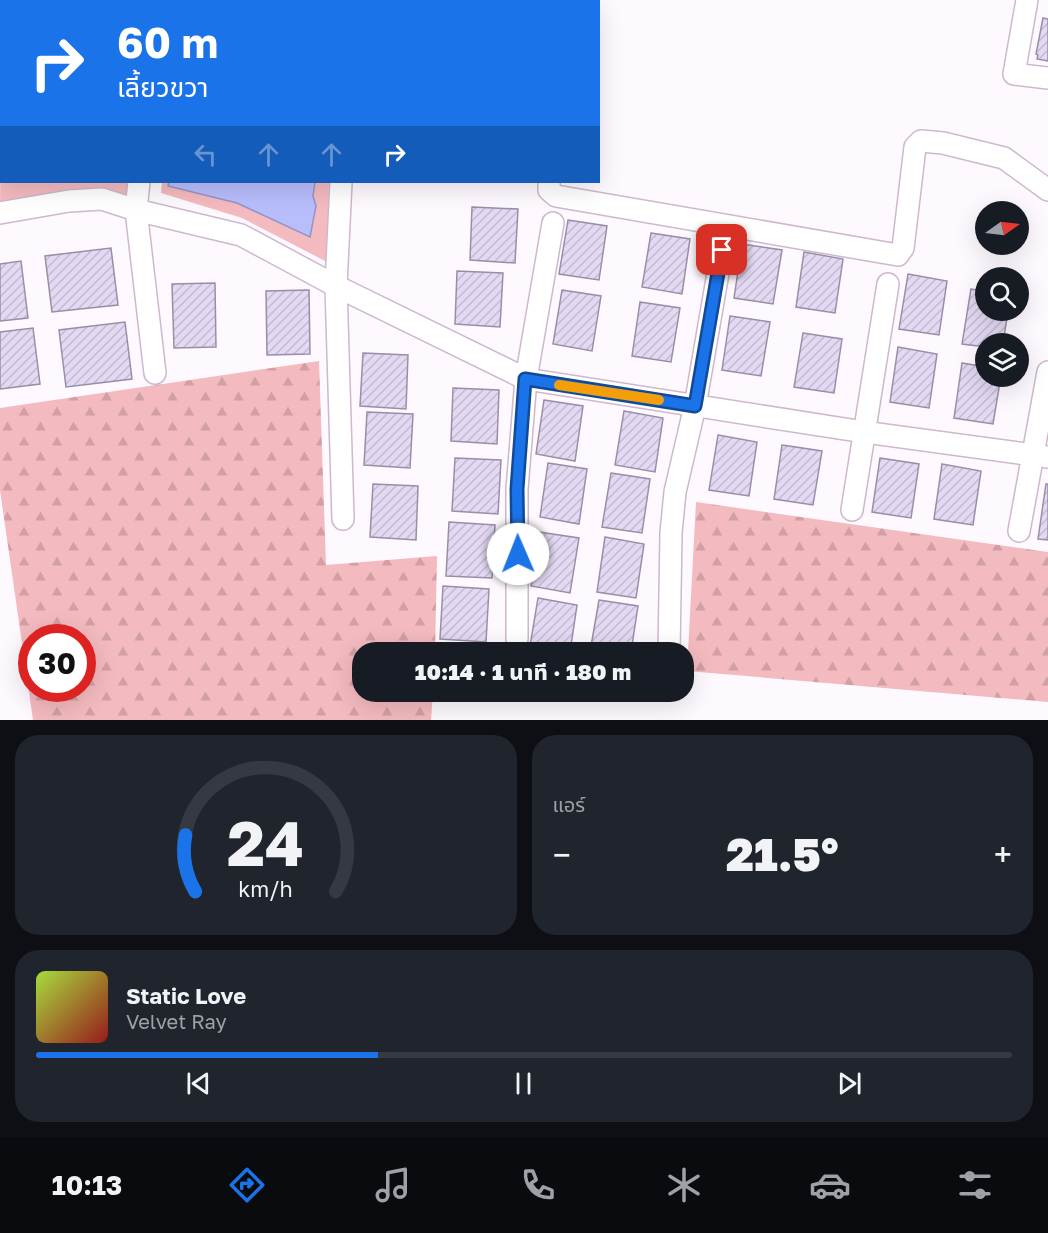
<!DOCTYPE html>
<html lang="th">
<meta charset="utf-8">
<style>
:root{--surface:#171b24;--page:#20242c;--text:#f1f3f6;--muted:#9ea1a6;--line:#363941;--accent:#1a73e8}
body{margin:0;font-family:"Golos Text","Noto Sans Thai",sans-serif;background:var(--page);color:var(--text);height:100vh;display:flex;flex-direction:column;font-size:22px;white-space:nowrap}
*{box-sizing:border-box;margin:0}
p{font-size:20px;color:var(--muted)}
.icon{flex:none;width:33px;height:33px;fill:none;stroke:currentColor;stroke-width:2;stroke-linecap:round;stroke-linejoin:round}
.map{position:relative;height:720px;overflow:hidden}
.panel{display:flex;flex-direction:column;gap:15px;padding:15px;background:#0d0f14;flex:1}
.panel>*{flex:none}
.guide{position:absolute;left:0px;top:0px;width:600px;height:183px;box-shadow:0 6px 24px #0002;background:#1a73e8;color:#fff;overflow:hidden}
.needle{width:39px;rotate:76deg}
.buttons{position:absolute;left:975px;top:201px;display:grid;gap:12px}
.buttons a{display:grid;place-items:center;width:54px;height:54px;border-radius:50%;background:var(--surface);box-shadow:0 6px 24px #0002;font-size:30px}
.speed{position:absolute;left:18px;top:624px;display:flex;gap:12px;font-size:30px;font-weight:700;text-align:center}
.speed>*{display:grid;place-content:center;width:78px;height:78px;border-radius:50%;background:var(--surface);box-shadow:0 6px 24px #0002;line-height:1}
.speed .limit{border:9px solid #d22;background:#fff;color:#111}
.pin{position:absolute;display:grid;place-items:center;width:51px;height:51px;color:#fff;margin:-26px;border-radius:12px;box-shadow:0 3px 9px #0006}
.me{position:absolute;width:66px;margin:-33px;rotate:359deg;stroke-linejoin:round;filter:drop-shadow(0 0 4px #0008)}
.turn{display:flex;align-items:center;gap:21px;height:126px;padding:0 18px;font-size:27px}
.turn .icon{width:78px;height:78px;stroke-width:2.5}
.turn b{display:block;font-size:42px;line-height:51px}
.lanes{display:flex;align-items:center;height:57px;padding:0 18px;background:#0003;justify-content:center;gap:30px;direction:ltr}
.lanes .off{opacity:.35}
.big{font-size:45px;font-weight:800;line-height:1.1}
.panel .tile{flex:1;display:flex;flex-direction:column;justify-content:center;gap:9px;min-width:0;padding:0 21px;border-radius:24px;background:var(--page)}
.panel .dial{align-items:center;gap:0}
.dial svg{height:156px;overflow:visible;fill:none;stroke:var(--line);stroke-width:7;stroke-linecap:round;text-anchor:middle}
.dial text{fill:var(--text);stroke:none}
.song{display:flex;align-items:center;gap:18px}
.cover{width:72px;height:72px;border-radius:9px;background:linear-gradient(135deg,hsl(80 70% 55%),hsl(0 70% 35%))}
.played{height:6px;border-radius:3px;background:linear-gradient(90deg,var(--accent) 35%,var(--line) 35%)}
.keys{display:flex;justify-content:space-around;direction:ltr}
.heat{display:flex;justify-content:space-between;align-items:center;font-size:33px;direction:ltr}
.panel .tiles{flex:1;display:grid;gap:15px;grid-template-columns:1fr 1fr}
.tile:last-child{grid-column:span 2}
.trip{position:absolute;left:352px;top:642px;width:342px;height:60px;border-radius:24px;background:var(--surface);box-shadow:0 6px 24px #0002;font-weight:800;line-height:60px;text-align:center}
.tabs{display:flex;height:96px;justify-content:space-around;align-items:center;background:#090b0e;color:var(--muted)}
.tabs .icon{width:42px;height:42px}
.tabs .selected{color:var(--accent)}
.tabs b{font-size:27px;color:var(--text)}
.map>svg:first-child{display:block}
.forest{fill:url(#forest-firs);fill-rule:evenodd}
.garden{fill:#f3babf}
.water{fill:#b8bdfc;stroke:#9495c4;stroke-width:1.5}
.building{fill:url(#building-hatch);stroke:#998ea7;stroke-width:1.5}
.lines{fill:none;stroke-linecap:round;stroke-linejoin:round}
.minor-casing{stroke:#ceb8cd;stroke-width:24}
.minor{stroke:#fff;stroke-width:21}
.route-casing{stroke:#114b97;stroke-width:15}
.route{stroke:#1a73e8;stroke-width:10}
.slow{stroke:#f59e0b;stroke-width:10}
</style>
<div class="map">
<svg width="1048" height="720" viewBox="0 0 1048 720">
<defs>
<pattern id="forest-firs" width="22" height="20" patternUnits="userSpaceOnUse" patternTransform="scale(1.5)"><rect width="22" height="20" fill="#f3babf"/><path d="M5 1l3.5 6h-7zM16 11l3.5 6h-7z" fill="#d1a0a5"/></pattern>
<pattern id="building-hatch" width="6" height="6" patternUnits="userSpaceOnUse" patternTransform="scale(1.5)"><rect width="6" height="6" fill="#e3d9f3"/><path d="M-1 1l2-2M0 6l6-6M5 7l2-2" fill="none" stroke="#c4bbd1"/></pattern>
</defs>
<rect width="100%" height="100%" fill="#fef9fe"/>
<!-- forest -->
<g class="forest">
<path d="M 319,361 L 326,565 L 437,556 L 435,652 L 363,652 L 363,692 L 433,692 L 431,720 L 33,720 L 0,490 L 0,408 ZM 32,638 L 82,638 L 82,688 L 32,688 Z"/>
<polygon points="696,502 1048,552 1048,702 687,671"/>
</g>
<!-- garden -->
<g class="garden">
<polygon points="1,110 2,182 134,182 132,197 0,208"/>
<polygon points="162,182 329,182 327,262 242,218 161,193"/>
</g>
<!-- water -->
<polygon class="water" points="169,182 315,182 313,196 316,206 310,237 237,203 168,186"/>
<!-- building -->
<g class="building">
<polygon points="0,0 6,2 2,2 0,89"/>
<polygon points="51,0 115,0 116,2 52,2"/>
<polygon points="178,0 221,0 178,2"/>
<polygon points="279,0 322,0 279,2"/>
<polygon points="1043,18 1048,19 1048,61 1037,59 1038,55 1036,54"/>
<polygon points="472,207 518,209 515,263 470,260"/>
<polygon points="568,220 607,226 599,280 559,274"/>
<polygon points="651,233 690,239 682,294 642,287"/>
<polygon points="742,244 782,250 773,304 734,298"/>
<polygon points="111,248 118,305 52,312 45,256"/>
<polygon points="804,252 843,259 835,313 796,307"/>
<polygon points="21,261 28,318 0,321 0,264"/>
<polygon points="457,271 503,273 500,327 455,324"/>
<polygon points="908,274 947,281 939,335 899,329"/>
<polygon points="215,283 216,347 174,348 172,284"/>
<polygon points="971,289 986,292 986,310 1008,310 1003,344 986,344 986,347 962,344"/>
<polygon points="309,290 310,354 267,355 266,291"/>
<polygon points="562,290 601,296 592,351 553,344"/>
<polygon points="640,302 680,308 671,362 632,356"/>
<polygon points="730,316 770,322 761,376 722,370"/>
<polygon points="125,322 132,379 66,387 59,330"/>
<polygon points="33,328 40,384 0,389 0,332"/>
<polygon points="803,333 842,339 834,393 794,387"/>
<polygon points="898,347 937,354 929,408 890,402"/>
<polygon points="363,353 408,355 406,409 360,406"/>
<polygon points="962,363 986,367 986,376 1001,376 993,424 954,418"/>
<polygon points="453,388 499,390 497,444 451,441"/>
<polygon points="544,400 583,406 575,461 536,454"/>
<polygon points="624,411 663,418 655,472 615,465"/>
<polygon points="367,412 413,414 410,468 364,465"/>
<polygon points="718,435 757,442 749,496 709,490"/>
<polygon points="782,445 822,451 813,505 774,499"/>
<polygon points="455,458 501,460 498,514 452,511"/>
<polygon points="880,458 919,464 911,518 872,512"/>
<polygon points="548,463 587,469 579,524 540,517"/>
<polygon points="942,464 981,471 973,525 934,519"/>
<polygon points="611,473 650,479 642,533 602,527"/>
<polygon points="373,484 418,486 416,540 370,537"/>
<polygon points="1046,484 1048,484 1048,540 1038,539"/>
<polygon points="449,522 495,525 492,578 446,576"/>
<polygon points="539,532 579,538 570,593 531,586"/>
<polygon points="605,537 644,544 636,598 597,592"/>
<polygon points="443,586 489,589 486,642 440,639"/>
<polygon points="538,598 577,605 570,652 529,652"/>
<polygon points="599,600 638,606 631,652 590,652"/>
</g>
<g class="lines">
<!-- minor casing -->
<g class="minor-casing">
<g id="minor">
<polyline points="350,0 350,2"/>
<polyline points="537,0 546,2"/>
<polyline points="1027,0 1014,74 1048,78"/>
<polyline points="154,2 154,0"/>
<polyline points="139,182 136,210 155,373"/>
<polyline points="341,182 336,286 343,519"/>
<polyline points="549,182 549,190 556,196 898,255 903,248 915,147 921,141 943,143 1004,158 1048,190"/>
<polyline points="0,213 69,201 102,199 136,210 241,235 336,286 526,379 864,432 1048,457"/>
<polyline points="852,510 888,284"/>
<polyline points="1019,531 1048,372"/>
<polyline points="517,639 517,489 526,379 553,223"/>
<polyline points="669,651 671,533 675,492 695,406 722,250"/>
</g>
</g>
<!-- minor -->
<use href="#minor" class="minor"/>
</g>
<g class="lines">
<!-- route casing -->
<g class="route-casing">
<polyline id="route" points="518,554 517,489 525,379 695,406 722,250"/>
</g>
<!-- route -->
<use href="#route" class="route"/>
<!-- slow -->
<polyline class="slow" points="559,385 659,400"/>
</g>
</svg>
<div class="buttons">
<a><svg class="needle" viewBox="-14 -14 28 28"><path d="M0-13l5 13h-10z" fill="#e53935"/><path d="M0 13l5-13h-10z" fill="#9ea1a6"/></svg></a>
<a><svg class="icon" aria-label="search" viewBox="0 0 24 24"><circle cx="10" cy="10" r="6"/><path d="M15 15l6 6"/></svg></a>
<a><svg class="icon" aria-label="layers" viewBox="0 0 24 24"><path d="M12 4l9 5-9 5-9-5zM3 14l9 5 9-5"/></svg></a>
</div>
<div class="speed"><div class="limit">30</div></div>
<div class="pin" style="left:722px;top:250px;background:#d93025"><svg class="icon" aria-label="arrive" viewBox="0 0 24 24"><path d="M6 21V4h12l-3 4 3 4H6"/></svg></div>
<svg class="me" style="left:518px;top:554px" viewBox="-20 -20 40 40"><circle r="19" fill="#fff"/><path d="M0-13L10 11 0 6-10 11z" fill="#1a73e8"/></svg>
<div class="trip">10:14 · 1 นาที · 180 m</div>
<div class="guide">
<div class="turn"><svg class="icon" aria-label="right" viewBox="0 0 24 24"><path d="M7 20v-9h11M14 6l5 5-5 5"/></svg><div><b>60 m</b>เลี้ยวขวา</div></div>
<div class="lanes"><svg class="icon off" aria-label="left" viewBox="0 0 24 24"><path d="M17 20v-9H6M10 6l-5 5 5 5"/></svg><svg class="icon off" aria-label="ahead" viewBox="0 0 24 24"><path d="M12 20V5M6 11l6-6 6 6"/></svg><svg class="icon off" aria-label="ahead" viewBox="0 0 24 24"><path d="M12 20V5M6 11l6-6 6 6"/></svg><svg class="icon" aria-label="right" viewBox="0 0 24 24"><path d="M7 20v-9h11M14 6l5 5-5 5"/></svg></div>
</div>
</div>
<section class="panel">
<div class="tiles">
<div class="tile dial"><svg viewBox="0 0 100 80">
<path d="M14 69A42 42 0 1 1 86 69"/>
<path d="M14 69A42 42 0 0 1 9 40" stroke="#1a73e8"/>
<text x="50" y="56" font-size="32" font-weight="700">24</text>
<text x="50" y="72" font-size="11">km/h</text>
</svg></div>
<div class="tile"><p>แอร์</p>
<div class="heat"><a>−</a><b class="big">21.5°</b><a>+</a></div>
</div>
<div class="tile">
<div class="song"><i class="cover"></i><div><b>Static Love</b><p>Velvet Ray</p></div></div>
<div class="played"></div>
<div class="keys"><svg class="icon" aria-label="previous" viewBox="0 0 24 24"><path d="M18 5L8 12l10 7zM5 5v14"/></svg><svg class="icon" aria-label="pause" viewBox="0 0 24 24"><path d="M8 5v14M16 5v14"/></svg><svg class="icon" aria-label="next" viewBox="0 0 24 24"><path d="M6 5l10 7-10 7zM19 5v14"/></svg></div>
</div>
</div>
</section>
<nav class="tabs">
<b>10:13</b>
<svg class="icon selected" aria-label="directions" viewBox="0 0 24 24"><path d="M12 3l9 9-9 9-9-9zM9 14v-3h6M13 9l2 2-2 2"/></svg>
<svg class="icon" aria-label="music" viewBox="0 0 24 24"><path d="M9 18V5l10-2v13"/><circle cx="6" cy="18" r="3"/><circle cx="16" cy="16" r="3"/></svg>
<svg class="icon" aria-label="phone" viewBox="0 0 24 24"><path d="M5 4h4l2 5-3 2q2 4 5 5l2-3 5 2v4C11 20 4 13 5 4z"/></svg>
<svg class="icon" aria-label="climate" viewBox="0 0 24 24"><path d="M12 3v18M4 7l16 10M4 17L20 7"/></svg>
<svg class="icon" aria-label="car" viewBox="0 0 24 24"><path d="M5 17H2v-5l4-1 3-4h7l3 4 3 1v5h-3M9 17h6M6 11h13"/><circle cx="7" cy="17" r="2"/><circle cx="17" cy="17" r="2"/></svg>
<svg class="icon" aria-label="filters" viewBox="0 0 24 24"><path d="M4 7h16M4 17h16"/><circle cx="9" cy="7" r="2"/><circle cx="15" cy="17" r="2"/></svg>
</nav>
